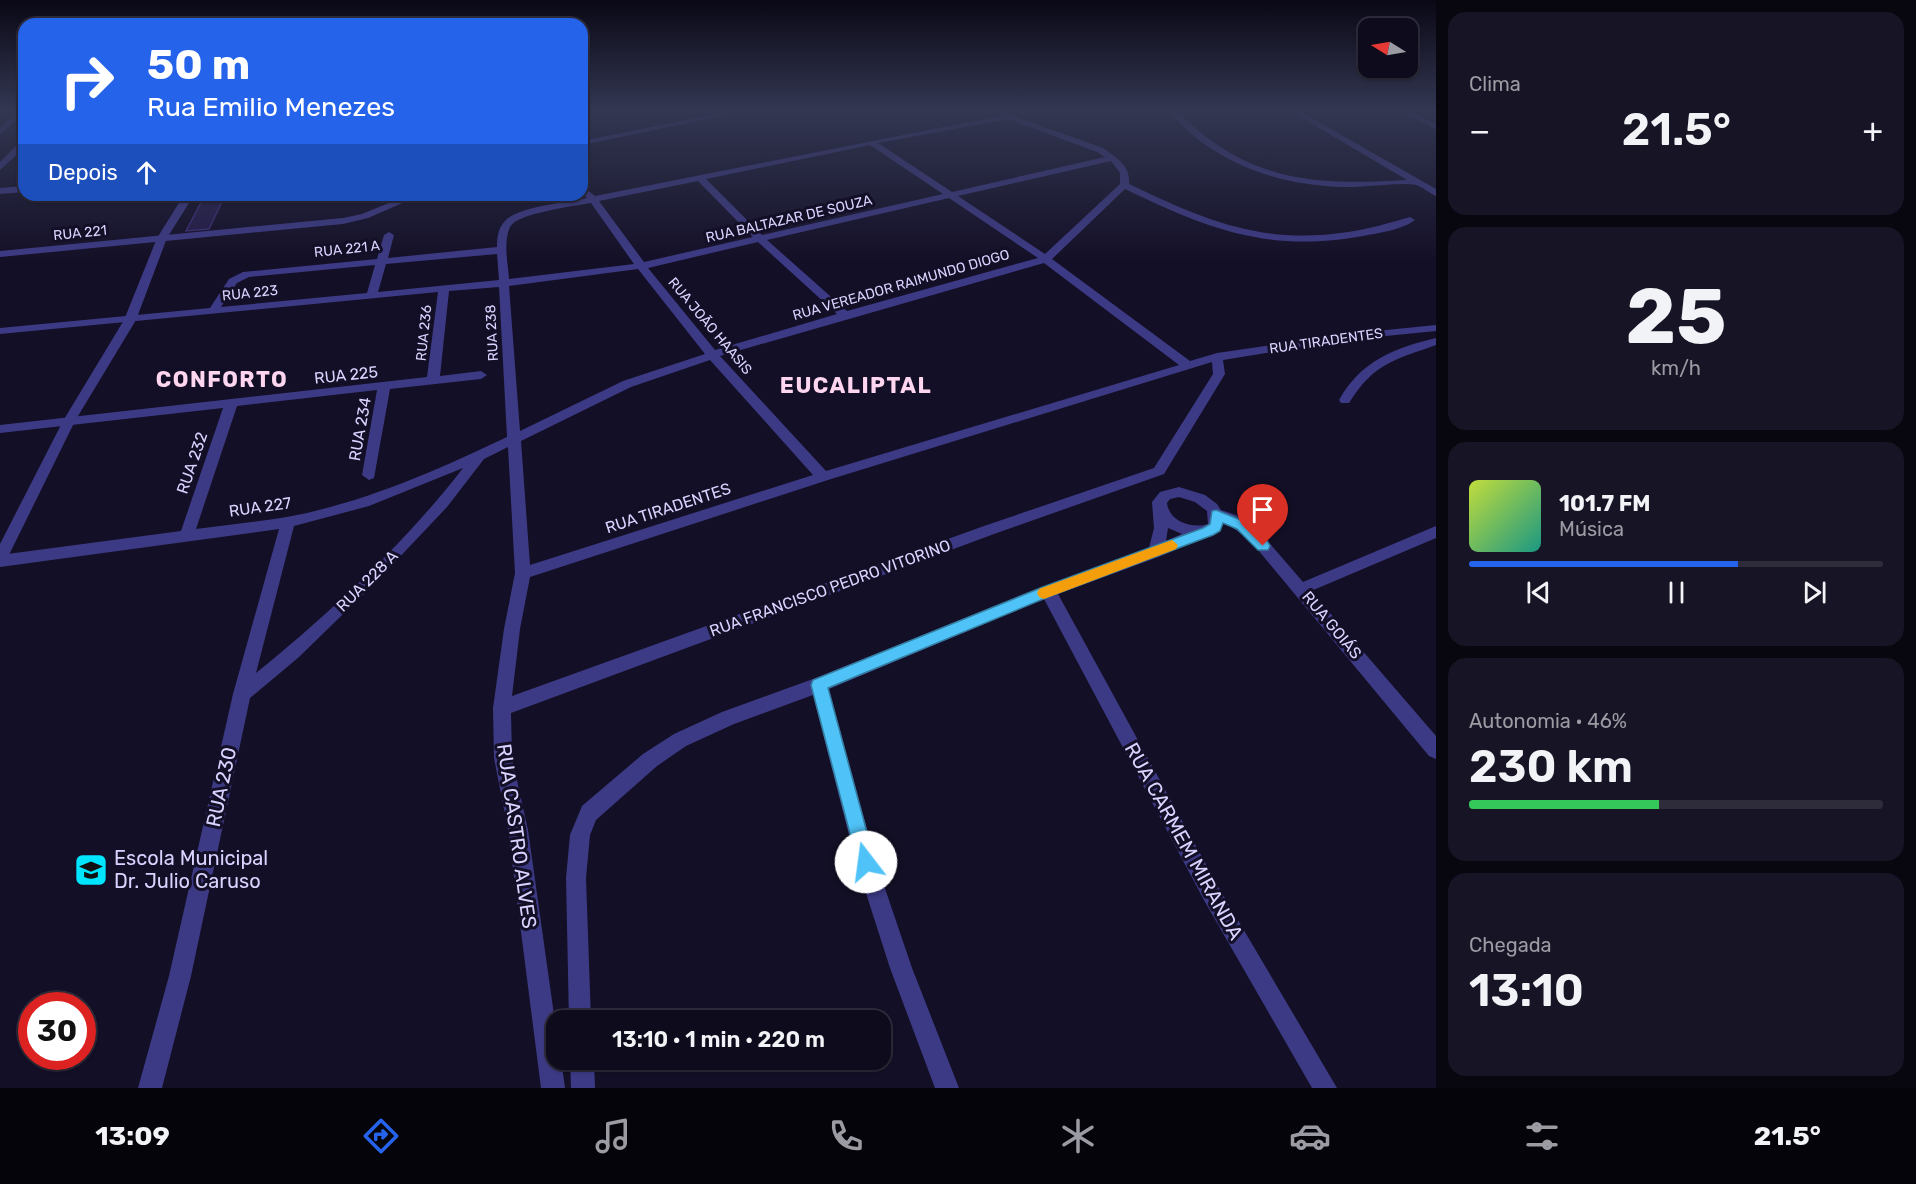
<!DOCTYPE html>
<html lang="pt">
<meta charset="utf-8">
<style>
:root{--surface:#0e0b1c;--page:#171425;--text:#f1f3f6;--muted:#9b9ba3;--line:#2e2b3b;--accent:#2563eb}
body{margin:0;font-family:Rubik,sans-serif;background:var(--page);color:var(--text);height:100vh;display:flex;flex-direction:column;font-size:22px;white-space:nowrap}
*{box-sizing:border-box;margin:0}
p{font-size:20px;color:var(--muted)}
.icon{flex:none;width:33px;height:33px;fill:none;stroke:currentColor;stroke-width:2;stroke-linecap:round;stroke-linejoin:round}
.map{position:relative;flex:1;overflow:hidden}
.sheet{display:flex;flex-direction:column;gap:12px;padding:12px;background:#08060f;width:480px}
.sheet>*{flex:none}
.guide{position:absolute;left:18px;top:18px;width:570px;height:183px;border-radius:18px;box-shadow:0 2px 4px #0004,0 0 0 2px var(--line);background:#2563eb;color:#fff;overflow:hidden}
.needle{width:39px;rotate:281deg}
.controls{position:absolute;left:1358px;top:18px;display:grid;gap:12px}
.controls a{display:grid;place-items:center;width:60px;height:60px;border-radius:12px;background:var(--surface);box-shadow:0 2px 4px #0004,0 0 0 2px var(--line);font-size:30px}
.speed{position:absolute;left:18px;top:992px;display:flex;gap:12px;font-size:30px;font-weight:700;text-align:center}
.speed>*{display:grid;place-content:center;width:78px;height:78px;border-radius:50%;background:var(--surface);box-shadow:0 2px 4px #0004,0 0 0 2px var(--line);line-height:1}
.speed .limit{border:9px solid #d22;background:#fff;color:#111}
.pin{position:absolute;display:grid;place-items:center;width:51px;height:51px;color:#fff;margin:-62px -26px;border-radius:50% 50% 50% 0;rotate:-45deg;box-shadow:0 0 6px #0007}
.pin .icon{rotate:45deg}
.me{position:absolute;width:66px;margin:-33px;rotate:345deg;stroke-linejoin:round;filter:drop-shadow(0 0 4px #0008)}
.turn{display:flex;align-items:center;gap:21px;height:126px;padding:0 30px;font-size:27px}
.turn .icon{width:78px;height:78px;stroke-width:2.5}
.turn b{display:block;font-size:42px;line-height:51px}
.then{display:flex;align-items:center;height:57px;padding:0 30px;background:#0003;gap:12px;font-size:22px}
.big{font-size:45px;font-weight:600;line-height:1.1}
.sheet .card{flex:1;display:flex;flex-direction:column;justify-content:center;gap:9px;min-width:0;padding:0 21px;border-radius:18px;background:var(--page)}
.sheet .dial{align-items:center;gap:0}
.dial b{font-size:78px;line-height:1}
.song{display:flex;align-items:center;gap:18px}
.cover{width:72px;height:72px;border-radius:9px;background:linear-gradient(135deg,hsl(70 70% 55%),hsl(170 70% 35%))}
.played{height:6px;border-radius:3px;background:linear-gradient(90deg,var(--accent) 65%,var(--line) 65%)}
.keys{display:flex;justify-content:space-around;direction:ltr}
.heat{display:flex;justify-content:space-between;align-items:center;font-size:33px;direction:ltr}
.charge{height:9px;border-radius:4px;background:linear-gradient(90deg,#34c759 46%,var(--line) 0)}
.trip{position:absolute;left:546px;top:1010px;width:345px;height:60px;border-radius:18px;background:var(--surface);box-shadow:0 2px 4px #0004,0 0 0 2px var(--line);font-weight:600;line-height:60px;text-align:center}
.tab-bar{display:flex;height:96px;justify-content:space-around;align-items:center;background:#06040b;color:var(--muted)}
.tab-bar .icon{width:42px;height:42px}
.tab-bar .selected{color:var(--accent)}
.tab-bar b{font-size:27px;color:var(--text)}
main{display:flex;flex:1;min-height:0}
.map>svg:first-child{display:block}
.building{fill:#241b47;stroke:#3b2d73;stroke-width:1.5}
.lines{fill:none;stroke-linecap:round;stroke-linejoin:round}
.minor{fill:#3d3a85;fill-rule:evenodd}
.tertiary{fill:#3d3a85;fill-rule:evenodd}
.route{fill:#4fc3f7;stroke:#337fa1;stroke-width:1.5}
.slow{fill:#f59e0b}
.labels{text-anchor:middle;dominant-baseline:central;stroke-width:6;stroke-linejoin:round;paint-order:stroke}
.far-street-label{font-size:14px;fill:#d9d4ff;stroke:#130f26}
.street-label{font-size:16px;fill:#d9d4ff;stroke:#130f26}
.near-street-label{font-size:20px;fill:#d9d4ff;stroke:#130f26}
.near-poi-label{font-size:20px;fill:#d9d4ff;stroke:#130f26;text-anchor:start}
.district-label{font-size:22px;font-weight:bold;letter-spacing:1.5px;fill:#ffd6f0;stroke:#130f26}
</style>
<main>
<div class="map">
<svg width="1436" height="1088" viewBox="0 0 1436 1088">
<rect width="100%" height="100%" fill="#130f26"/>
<!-- building -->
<polygon class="building" points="205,195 225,195 209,229 186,231"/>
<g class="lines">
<!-- minor -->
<g class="minor">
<polygon points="20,110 24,110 24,114 0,134 0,128"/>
<polygon points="736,110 751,110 582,145 582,141"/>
<path d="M 1168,110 L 1176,110 C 1246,181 1312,186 1407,180 L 1289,110 L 1298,110 L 1436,189 L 1436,196 C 1429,193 1423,187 1416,185 C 1406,182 1365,187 1352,187 C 1282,187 1214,165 1168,110 Z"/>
<polygon points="1398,110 1408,110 1436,124 1436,129"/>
<path d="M 1002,112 L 1103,148 C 1116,157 1131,166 1129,184 C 1205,220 1261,245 1348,232 C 1369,229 1389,223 1410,217 L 1415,220 C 1402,230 1378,233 1363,236 C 1268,253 1208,229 1125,189 L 1052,259 L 1190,361 L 1217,353 L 1346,334 L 1436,325 L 1436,331 L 1346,340 L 1223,360 L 1225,374 L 1164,474 L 994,534 L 511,713 L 512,758 L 528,830 L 556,1029 L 556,1059 L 561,1059 L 565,1088 L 541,1088 L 508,830 L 494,758 L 493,708 L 504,629 L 515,573 L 508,447 L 484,459 L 447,507 L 377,581 L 299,657 L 250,698 L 191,976 L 162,1088 L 138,1088 L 169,976 L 233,694 L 279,529 L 0,567 L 0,555 L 181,531 L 223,408 L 0,433 L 0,425 L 427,377 L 438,292 L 0,334 L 0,328 L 210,308 L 229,279 L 243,272 L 377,259 L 384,235 L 389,232 L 394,235 L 388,258 L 497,247 C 497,238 498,228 505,221 C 517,207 568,202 587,198 L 582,194 L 582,186 L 595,196 L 999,116 L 998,114 ZM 1008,119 L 1097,152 L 1105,157 L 952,192 L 878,143 ZM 870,145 L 943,194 L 762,235 L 706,179 ZM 1111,161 L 1120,173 L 1120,184 L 1045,254 L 958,196 ZM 698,181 L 753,237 L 644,262 L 599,201 ZM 949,198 L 1038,258 L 847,311 L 767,240 ZM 591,203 L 634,264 L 509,279 C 508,263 503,243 510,227 C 517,213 575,206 591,203 ZM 758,242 L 837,314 L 715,350 L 648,268 ZM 497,254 L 499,280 L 378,292 L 386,264 ZM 1044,263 L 1179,365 L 826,471 L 720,356 ZM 375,265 L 367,293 L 221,307 L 237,283 L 249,277 ZM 638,269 L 705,354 L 623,381 L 520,431 L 509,286 ZM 499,287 L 507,437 C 438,470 363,503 287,517 C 257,522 226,525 196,529 L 237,406 L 377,390 L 362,475 L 369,480 L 374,478 L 390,389 L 481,379 L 487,375 L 481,371 L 440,376 L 449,291 ZM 710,360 L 813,475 L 530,565 L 521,441 L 631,387 ZM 1212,362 L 1213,374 L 1154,468 L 984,526 L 512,696 L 520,629 L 530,577 L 828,480 ZM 463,468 C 408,540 327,616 256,673 L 294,526 L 369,506 Z"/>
<polygon points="21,141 24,141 24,148 0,170 0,162"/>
<polygon points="24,186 24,192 0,194 0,188"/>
<polygon points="408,195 421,195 368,218 343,224 0,257 0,251 343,218 362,214"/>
<path d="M 1436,338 L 1436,345 C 1394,360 1374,363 1349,403 L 1341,403 L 1339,400 C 1361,361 1394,348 1436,338 Z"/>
<path d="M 1179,487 L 1205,495 L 1217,504 L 1221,510 L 1236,515 L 1259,531 L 1303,582 L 1436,526 L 1436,538 L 1311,591 L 1436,736 L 1436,759 L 1429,756 L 1249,539 L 1226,523 L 1223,522 L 1220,531 L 1161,556 L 1058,594 L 1219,888 L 1337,1088 L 1312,1088 L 1205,902 L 1044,599 L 829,689 L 876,862 L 912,968 L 959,1088 L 935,1088 L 890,968 L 856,862 L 813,695 L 734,724 L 686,746 L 657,766 L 596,820 L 590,835 L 586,878 L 591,1020 L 569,1020 L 566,878 L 570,835 L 582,806 L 643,754 L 674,734 L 722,712 L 813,679 L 1042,587 L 1149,548 L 1154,528 L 1152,502 L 1160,492 ZM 1179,497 L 1195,502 L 1207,511 L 1208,524 C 1193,529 1169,522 1167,503 L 1170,499 ZM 1168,528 L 1182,534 L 1166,541 Z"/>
<polygon points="570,1059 594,1059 595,1088 571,1088"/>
</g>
<!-- tertiary -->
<polygon class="tertiary" points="184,195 194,195 167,238 136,320 75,421 5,563 0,565 0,544 63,421 124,320 157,238"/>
</g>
<!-- sky -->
<linearGradient id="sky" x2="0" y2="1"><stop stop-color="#0a0815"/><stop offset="0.42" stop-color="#333752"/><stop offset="1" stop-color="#333752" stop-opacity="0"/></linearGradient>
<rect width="1436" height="262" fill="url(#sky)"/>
<!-- route -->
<polygon class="route" points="1216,510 1246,522 1268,542 1270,546 1268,550 1258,550 1237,529 1223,523 1220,531 1213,535 1053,595 828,688 875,862 872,868 866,871 859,868 811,685 813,680 1043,587 1203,528 1210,524 1212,511"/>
<!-- slow -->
<polygon class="slow" points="1172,540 1178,545 1176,549 1044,599 1039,597 1037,593 1039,589"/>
<!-- icons -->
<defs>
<g id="school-square" transform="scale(1.725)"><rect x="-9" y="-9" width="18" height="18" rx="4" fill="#00e5ff" stroke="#130f26"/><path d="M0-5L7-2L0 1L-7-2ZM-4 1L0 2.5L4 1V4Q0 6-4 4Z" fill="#111"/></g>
</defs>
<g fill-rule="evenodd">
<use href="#school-square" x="91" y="870"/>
</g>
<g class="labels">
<!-- far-street labels -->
<g class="far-street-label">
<text transform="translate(789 219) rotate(-13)">RUA BALTAZAR DE SOUZA</text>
<text transform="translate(80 233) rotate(-6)">RUA 221</text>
<text transform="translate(347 249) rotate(-6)">RUA 221 A</text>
<text transform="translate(901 285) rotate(-16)">RUA VEREADOR RAIMUNDO DIOGO</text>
<text transform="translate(250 293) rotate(-6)">RUA 223</text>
<text transform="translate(710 326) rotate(50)">RUA JOÃO HAASIS</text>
<text transform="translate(424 333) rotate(-84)">RUA 236</text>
<text transform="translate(492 333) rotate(-93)">RUA 238</text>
<text transform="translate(1326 341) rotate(-8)">RUA TIRADENTES</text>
</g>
<!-- street labels -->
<g class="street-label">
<text transform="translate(346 375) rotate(-6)">RUA 225</text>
<text transform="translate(360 429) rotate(-80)">RUA 234</text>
<text transform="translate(192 463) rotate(-71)">RUA 232</text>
<text transform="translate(260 507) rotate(-8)">RUA 227</text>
<text transform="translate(668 508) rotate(-18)">RUA TIRADENTES</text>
<text transform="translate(367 581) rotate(-45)">RUA 228 A</text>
<text transform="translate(830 588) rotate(-20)">RUA FRANCISCO PEDRO VITORINO</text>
<text transform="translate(1332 625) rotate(50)">RUA GOIÁS</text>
</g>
<!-- near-street labels -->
<g class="near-street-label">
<text transform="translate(221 787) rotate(-78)">RUA 230</text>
<text transform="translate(517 836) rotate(82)">RUA CASTRO ALVES</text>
<text transform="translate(1184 841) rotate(61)">RUA CARMEM MIRANDA</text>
</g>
<!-- near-poi labels -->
<g class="near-poi-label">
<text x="114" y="858">Escola Municipal<tspan x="114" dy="23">Dr. Julio Caruso</tspan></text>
</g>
<!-- district labels -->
<g class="district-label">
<text x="222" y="379">CONFORTO</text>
<text x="856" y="385">EUCALIPTAL</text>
</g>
</g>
</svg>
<div class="controls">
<a><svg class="needle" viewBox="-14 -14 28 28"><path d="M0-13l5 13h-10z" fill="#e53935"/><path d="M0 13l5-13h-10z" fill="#9b9ba3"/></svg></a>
</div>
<div class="speed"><div class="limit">30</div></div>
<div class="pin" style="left:1263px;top:546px;background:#d93025"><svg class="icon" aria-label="arrive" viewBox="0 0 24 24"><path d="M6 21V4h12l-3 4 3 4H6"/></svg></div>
<svg class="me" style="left:866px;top:862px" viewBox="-20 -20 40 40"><circle r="19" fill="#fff"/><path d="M0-13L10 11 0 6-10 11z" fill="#4fc3f7"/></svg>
<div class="trip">13:10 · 1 min · 220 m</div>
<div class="guide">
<div class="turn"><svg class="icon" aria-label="right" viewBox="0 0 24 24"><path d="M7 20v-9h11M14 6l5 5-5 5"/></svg><div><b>50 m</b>Rua Emilio Menezes</div></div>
<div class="then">Depois<svg class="icon" aria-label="ahead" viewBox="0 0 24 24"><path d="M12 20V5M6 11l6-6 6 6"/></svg></div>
</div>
</div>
<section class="sheet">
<div class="card"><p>Clima</p>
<div class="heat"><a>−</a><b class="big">21.5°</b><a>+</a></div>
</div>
<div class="card dial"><b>25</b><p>km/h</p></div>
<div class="card">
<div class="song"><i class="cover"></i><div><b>101.7 FM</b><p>Música</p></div></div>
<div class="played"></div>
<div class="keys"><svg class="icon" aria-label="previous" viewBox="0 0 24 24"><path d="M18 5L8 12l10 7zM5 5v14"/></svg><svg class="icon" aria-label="pause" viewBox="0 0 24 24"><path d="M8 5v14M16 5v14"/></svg><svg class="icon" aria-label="next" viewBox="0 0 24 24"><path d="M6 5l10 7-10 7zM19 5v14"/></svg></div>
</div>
<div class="card"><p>Autonomia · 46%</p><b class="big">230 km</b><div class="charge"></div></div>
<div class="card"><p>Chegada</p><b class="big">13:10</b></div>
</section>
</main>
<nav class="tab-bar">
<b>13:09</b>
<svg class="icon selected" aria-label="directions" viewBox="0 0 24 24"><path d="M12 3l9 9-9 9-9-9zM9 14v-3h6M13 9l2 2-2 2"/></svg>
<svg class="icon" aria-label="music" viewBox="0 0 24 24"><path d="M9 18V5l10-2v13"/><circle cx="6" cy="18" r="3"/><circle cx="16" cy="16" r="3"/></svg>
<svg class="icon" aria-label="phone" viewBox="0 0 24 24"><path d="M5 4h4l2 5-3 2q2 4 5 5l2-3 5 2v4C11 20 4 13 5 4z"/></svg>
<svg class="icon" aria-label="climate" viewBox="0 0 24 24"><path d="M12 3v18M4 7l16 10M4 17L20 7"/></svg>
<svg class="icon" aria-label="car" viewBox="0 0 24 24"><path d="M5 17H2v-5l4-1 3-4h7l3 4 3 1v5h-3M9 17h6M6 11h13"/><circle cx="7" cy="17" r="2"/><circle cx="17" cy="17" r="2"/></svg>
<svg class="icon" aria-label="filters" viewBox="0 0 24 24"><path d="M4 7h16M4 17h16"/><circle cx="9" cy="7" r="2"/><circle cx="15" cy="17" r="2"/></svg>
<b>21.5°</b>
</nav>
